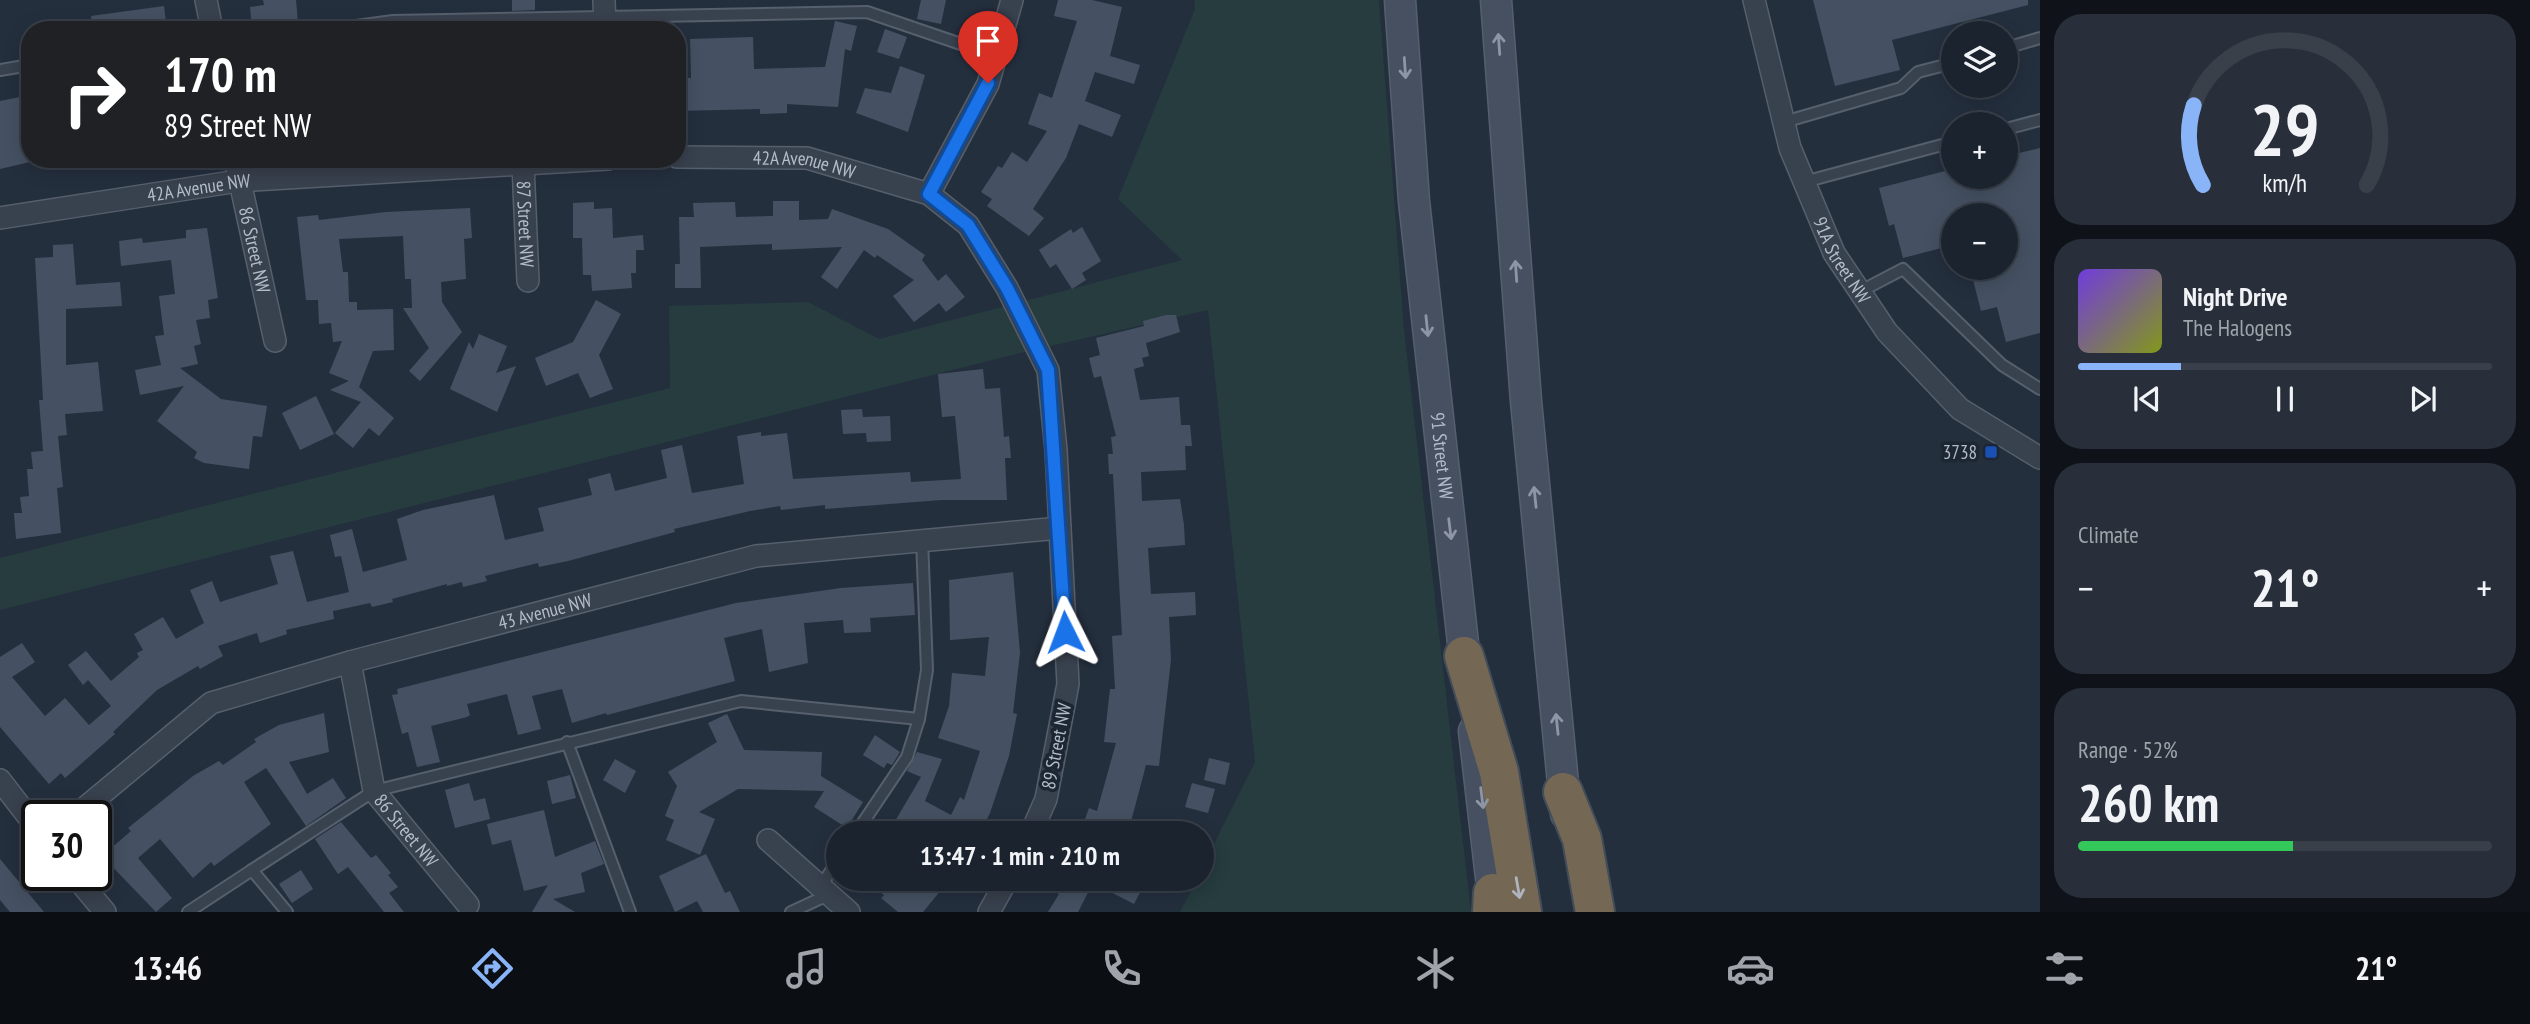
<!DOCTYPE html>
<meta charset="utf-8">
<style>
:root{--surface:#1b232e;--page:#282f3a;--text:#f1f3f6;--muted:#a0a4aa;--line:#39404a;--accent:#8ab4f8}
body{margin:0;font-family:"PT Sans Narrow",sans-serif;background:var(--page);color:var(--text);height:100vh;display:flex;flex-direction:column;font-size:26px;white-space:nowrap}
*{box-sizing:border-box;margin:0}
p{font-size:23px;color:var(--muted)}
.icon{flex:none;width:38px;height:38px;fill:none;stroke:currentColor;stroke-width:2;stroke-linecap:round;stroke-linejoin:round}
.map{position:relative;flex:1;overflow:hidden}
.details{display:flex;flex-direction:column;gap:14px;padding:14px;background:#0f1319;width:490px}
.details>*{flex:none}
.top-card{position:absolute;left:21px;top:21px;width:665px;height:147px;border-radius:28px;box-shadow:0 4px 18px #0003,0 0 0 2px var(--line);background:#202124;color:#fff;overflow:hidden}
.tools{position:absolute;left:1941px;top:21px;display:grid;gap:14px}
.tools a{display:grid;place-items:center;width:77px;height:77px;border-radius:50%;background:var(--surface);box-shadow:0 4px 18px #0003,0 0 0 2px var(--line);font-size:35px}
.speed{position:absolute;left:21px;top:800px;display:flex;gap:14px;font-size:35px;font-weight:700;text-align:center}
.speed>*{display:grid;place-content:center;width:91px;height:91px;border-radius:50%;background:var(--surface);box-shadow:0 4px 18px #0003,0 0 0 2px var(--line);line-height:1}
.speed .limit{border:4px solid #111;border-radius:10px;background:#fff;color:#111}
.pin{position:absolute;display:grid;place-items:center;width:60px;height:60px;color:#fff;margin:-72px -30px;border-radius:50% 50% 50% 0;rotate:-45deg;box-shadow:0 0 7px #0007}
.pin .icon{rotate:45deg}
.me{position:absolute;width:77px;margin:-38px;rotate:357deg;stroke-linejoin:round;filter:drop-shadow(0 0 5px #0008)}
.turn{display:flex;align-items:center;gap:24px;height:147px;padding:0 28px;font-size:32px}
.turn .icon{width:91px;height:91px;stroke-width:2.5}
.turn b{display:block;font-size:49px;line-height:60px}
.big{font-size:52px;font-weight:600;line-height:1.1}
.details .card{flex:1;display:flex;flex-direction:column;justify-content:center;gap:10px;min-width:0;padding:0 24px;border-radius:28px;background:var(--page)}
.details .dial{align-items:center;gap:0}
.dial svg{height:182px;overflow:visible;fill:none;stroke:var(--line);stroke-width:7;stroke-linecap:round;text-anchor:middle}
.dial text{fill:var(--text);stroke:none}
.song{display:flex;align-items:center;gap:21px}
.cover{width:84px;height:84px;border-radius:10px;background:linear-gradient(135deg,hsl(260 70% 55%),hsl(70 70% 35%))}
.played{height:7px;border-radius:4px;background:linear-gradient(90deg,var(--accent) 25%,var(--line) 25%)}
.keys{display:flex;justify-content:space-around;direction:ltr}
.heat{display:flex;justify-content:space-between;align-items:center;font-size:38px;direction:ltr}
.charge{height:10px;border-radius:5px;background:linear-gradient(90deg,#34c759 52%,var(--line) 0)}
.trip{position:absolute;left:826px;top:821px;width:388px;height:70px;border-radius:35px;background:var(--surface);box-shadow:0 4px 18px #0003,0 0 0 2px var(--line);font-weight:600;line-height:70px;text-align:center}
.tab-bar{display:flex;height:112px;justify-content:space-around;align-items:center;background:#0b0e12;color:var(--muted)}
.tab-bar .icon{width:49px;height:49px}
.tab-bar .selected{color:var(--accent)}
.tab-bar b{font-size:32px;color:var(--text)}
main{display:flex;flex:1;min-height:0}
.map>svg:first-child{display:block}
.green{fill:#263c3f}
.building{fill:#455162}
.lines{fill:none;stroke-linecap:round;stroke-linejoin:round}
.service-casing{stroke:#565f6c;stroke-width:14}
.minor-casing{stroke:#565f6c;stroke-width:24}
.secondary-casing{stroke:#565f6c;stroke-width:33}
.motorway-casing{stroke:#434c59;stroke-width:42}
.service{stroke:#38414e;stroke-width:10}
.minor{stroke:#38414e;stroke-width:21}
.secondary{stroke:#465061;stroke-width:30}
.motorway{stroke:#746855;stroke-width:38}
.oneway{stroke:#8e96a5}
.oneway2{stroke:#aeb4bd}
.route-casing{stroke:#114b97;stroke-width:18}
.route{stroke:#1a73e8;stroke-width:12}
.transit-dot{fill:#1a4fb4;stroke:#1d2633;stroke-width:2.5}
.labels{text-anchor:middle;dominant-baseline:central;stroke-width:7;stroke-linejoin:round;paint-order:stroke}
.street-label{font-size:19px;fill:#b4bcc9;stroke:#1d2633}
.poi-label{font-size:19px;fill:#b4bcc9;stroke:#1d2633;text-anchor:end}
</style>
<main>
<div class="map">
<svg width="2040" height="912" viewBox="0 0 2040 912">
<rect width="100%" height="100%" fill="#242f3e"/>
<!-- green -->
<polygon class="green" points="1194,0 1379,0 1404,330 1471,912 1180,912 1197,879 1202,878 1202,868 1255,762 1208,310 1016,354 0,610 0,558 670,388 669,306 808,302 879,339 1182,260 1118,199 1195,9"/>
<!-- building -->
<g class="building">
<polygon points="263,0 296,0 298,23 252,29 250,7 264,5"/>
<polygon points="512,0 535,0 535,10 512,11"/>
<polygon points="921,0 946,0 941,24 917,19"/>
<polygon points="1058,0 1092,0 1122,7 1110,56 1140,65 1134,84 1095,72 1085,101 1121,115 1112,137 1079,124 1066,158 1033,209 1044,218 1029,236 987,206 992,199 981,192 998,166 1002,168 1012,152 1027,162 1047,131 1028,124 1039,93 1052,98 1077,21 1054,16"/>
<polygon points="1813,0 2028,0 2028,5 1892,40 1900,70 1835,86"/>
<polygon points="164,6 167,30 93,30 91,16"/>
<polygon points="835,21 857,26 851,51 845,49 838,107 787,104 787,113 760,114 760,109 677,111 677,78 691,78 690,39 753,37 754,69 825,67"/>
<polygon points="885,29 907,37 899,59 877,52"/>
<polygon points="900,66 925,75 908,132 856,113 865,88 891,93"/>
<polygon points="30,95 30,162 0,169 0,101"/>
<polygon points="2040,148 2040,333 2006,342 1997,307 1981,311 1970,268 2006,268 2006,215 1953,215 1953,245 1903,258 1894,224 1889,226 1879,188 1953,169 1953,177 2006,177 2006,156"/>
<polygon points="773,201 799,201 799,220 828,219 832,209 888,229 925,255 922,260 938,281 946,274 965,297 946,312 939,303 914,322 893,296 914,280 877,255 875,258 864,250 837,289 821,277 842,247 772,250 772,244 700,247 701,288 675,288 675,264 680,264 679,217 694,217 693,203 735,202 736,217 773,216"/>
<polygon points="594,202 594,209 612,208 613,238 643,235 644,250 636,250 636,273 631,273 632,288 592,291 591,275 583,275 582,238 573,238 573,203"/>
<polygon points="470,208 472,238 464,239 466,279 441,282 442,302 462,332 420,381 409,371 429,348 403,308 412,308 411,279 405,279 403,236 339,239 343,272 348,272 349,302 357,302 357,310 393,309 394,350 373,351 359,387 394,418 379,436 369,428 353,448 335,433 361,402 330,390 349,381 329,373 342,341 333,342 331,323 319,324 318,300 306,300 297,217 318,215 319,220 386,212"/>
<polygon points="1082,227 1101,261 1082,273 1086,280 1072,289 1056,264 1050,268 1039,250 1071,229 1073,233"/>
<polygon points="207,228 218,298 208,300 210,318 196,320 201,344 194,346 198,364 180,368 221,399 267,406 262,437 253,436 249,469 204,463 194,458 197,452 157,421 184,386 140,395 135,370 161,365 155,336 164,335 159,296 175,294 171,260 121,266 119,241 142,238 143,243 186,238 186,230"/>
<polygon points="73,244 76,285 120,282 122,306 66,309 66,365 98,362 103,411 65,414 67,435 58,436 63,487 57,488 61,533 16,539 14,513 22,513 20,497 29,496 27,469 33,469 31,452 43,451 39,400 43,400 35,258 53,257 53,245"/>
<polygon points="596,300 621,314 599,355 613,389 590,398 578,373 546,386 535,358 573,342"/>
<polygon points="1166,315 1176,315 1180,332 1146,343 1149,356 1142,358 1144,366 1134,369 1140,400 1179,397 1181,425 1190,425 1192,446 1185,446 1186,470 1141,472 1142,501 1180,499 1184,525 1185,545 1148,548 1151,594 1195,592 1196,615 1169,617 1171,660 1159,766 1146,765 1128,833 1080,833 1089,808 1097,811 1116,743 1104,742 1110,689 1115,689 1112,636 1122,635 1113,474 1109,474 1108,454 1113,454 1111,437 1116,436 1101,376 1094,378 1089,358 1100,355 1096,338 1144,326 1143,321"/>
<polygon points="479,334 507,346 496,373 516,366 497,412 450,389 469,342 473,349"/>
<polygon points="983,369 985,389 1000,388 1004,437 1009,436 1011,458 1005,458 1007,500 941,500 825,509 825,505 781,510 780,506 750,511 674,529 675,532 568,561 539,567 538,563 485,576 487,581 463,587 462,582 447,586 447,584 392,599 393,602 372,607 370,603 333,611 334,619 286,630 287,634 260,643 257,633 218,646 223,656 200,669 198,666 157,690 113,732 115,734 65,778 61,773 49,784 0,727 0,657 22,643 35,662 12,677 45,716 65,698 89,725 111,706 88,680 83,685 68,665 86,651 111,681 139,657 137,653 143,650 134,634 163,617 176,639 204,623 190,590 212,581 220,602 278,584 270,556 293,551 307,602 349,592 341,556 335,557 330,535 352,529 363,572 407,560 397,519 423,510 494,495 505,540 544,531 538,508 592,495 588,479 610,473 615,491 667,478 661,450 682,445 692,493 744,484 737,436 761,432 761,436 787,433 793,479 910,472 911,482 961,479 955,416 942,417 938,374"/>
<polygon points="316,396 334,434 300,450 282,413"/>
<polygon points="862,409 863,417 890,416 891,441 867,442 866,433 843,434 841,410"/>
<polygon points="1013,572 1020,653 1013,713 1017,714 1009,756 990,813 980,833 888,833 921,777 907,771 917,752 942,759 925,801 951,815 960,797 964,800 980,751 938,738 949,706 952,673 985,676 989,637 950,640 949,580"/>
<polygon points="913,583 915,615 870,618 871,632 844,633 843,620 804,623 808,663 769,672 762,629 724,638 735,681 607,715 606,713 572,723 562,689 532,696 541,729 518,735 507,694 467,704 470,715 467,717 431,726 440,762 417,767 408,732 402,734 392,695 398,694 397,689 736,603 841,588"/>
<polygon points="324,713 329,752 289,762 307,794 333,778 346,798 306,826 266,768 244,782 271,824 214,866 211,862 193,878 160,839 138,858 172,898 156,912 102,856 131,831 128,828 193,776 219,761 223,765 256,742 254,739 279,725"/>
<polygon points="727,714 744,750 822,752 821,776 863,802 847,828 814,807 824,791 738,789 699,812 715,819 700,855 666,840 674,820 665,816 677,786 668,772 717,742 708,723"/>
<polygon points="875,735 900,752 892,765 887,763 884,768 863,755"/>
<polygon points="1209,758 1230,763 1225,785 1204,780"/>
<polygon points="615,759 636,771 625,793 603,780"/>
<polygon points="570,775 576,798 552,804 547,781"/>
<polygon points="469,783 474,801 485,798 490,819 455,828 445,790"/>
<polygon points="1192,783 1215,789 1208,813 1185,807"/>
<polygon points="544,810 555,857 595,841 604,864 581,873 585,892 553,899 575,912 532,912 548,885 524,891 511,840 492,845 487,824"/>
<polygon points="341,822 371,858 376,855 391,873 388,875 398,887 389,893 404,912 384,912 348,867 338,874 315,839"/>
<polygon points="706,854 725,893 730,891 740,912 703,912 697,901 675,912 659,876"/>
<polygon points="0,859 20,883 44,912 10,912 0,900"/>
<polygon points="301,870 313,889 292,903 279,884"/>
<polygon points="860,878 951,878 923,912 898,912 881,898 884,895"/>
<polygon points="1057,878 1132,878 1144,885 1134,904 1093,883 1078,912 1048,912 1059,894 1052,890"/>
</g>
<g class="lines">
<!-- service casing -->
<g class="service-casing">
<g id="service">
<polyline points="326,30 393,21 867,12 996,56"/>
<polyline points="2006,48 2040,38"/>
<polyline points="0,70 30,65"/>
<polyline points="1784,122 1901,88 1918,72 1953,63"/>
<polyline points="2006,129 2040,120"/>
<polyline points="1804,182 1953,142"/>
<polyline points="1859,292 1903,269 2002,365 2040,389"/>
<polyline points="567,742 630,912"/>
<polyline points="856,833 907,757 919,719"/>
<polyline points="821,886 838,860"/>
<polyline points="188,912 252,870"/>
<polyline points="287,912 252,870 374,791 741,701 919,719 927,670 922,539"/>
<polyline points="791,912 830,894"/>
</g>
</g>
<!-- minor casing -->
<g class="minor-casing">
<g id="minor">
<polyline points="206,0 212,30"/>
<polyline points="604,0 605,30"/>
<path id="s1" d="M 1754,0 L 1790,148 L 1834,253 L 1887,332 L 1960,409 L 2040,458"/>
<path id="s2" d="M 677,157 L 807,158 L 929,194 L 968,225 L 1007,288 L 1048,370 L 1056,450 L 1068,684 L 1046,799 L 1031,833"/>
<path id="s3" d="M 235,159 L 275,341"/>
<path id="s4" d="M 523,164 L 528,281"/>
<polyline points="929,194 988,84 1012,0"/>
<path id="s5" d="M 0,218 L 238,181 L 608,159"/>
<path id="s6" d="M 350,662 L 374,791 L 468,905"/>
<polyline points="0,780 37,828"/>
<path id="s7" d="M 75,816 L 211,703 L 350,662 L 756,556 L 1060,528"/>
<polyline points="768,840 849,912"/>
<polyline points="74,875 105,912"/>
<polyline points="989,912 1008,878"/>
</g>
</g>
<!-- secondary casing -->
<g class="secondary-casing">
<g id="secondary">
<path id="s8" d="M 1400,0 L 1414,201 L 1467,679"/>
<polyline points="1496,0 1526,401 1566,814"/>
<polyline points="1474,731 1495,912"/>
</g>
</g>
<!-- motorway casing -->
<g class="motorway-casing">
<g id="motorway">
<polyline points="1464,656 1499,772 1522,912"/>
<polyline points="1563,792 1582,839 1595,912"/>
<polyline points="1492,912 1493,893"/>
</g>
</g>
<!-- service -->
<use href="#service" class="service"/>
<!-- minor -->
<use href="#minor" class="minor"/>
<!-- secondary -->
<use href="#secondary" class="secondary"/>
<!-- motorway -->
<use href="#motorway" class="motorway"/>
</g>
<!-- one-way arrows -->
<defs><path id="oneway-shaft" d="M-6 0H5M1.5-3L5.5 0L1.5 3" fill="none" stroke-width="1.6" stroke-linecap="round" stroke-linejoin="round" transform="scale(1.75)"/></defs>
<g class="oneway">
<use href="#oneway-shaft" transform="translate(1499 44) rotate(-94)"/>
<use href="#oneway-shaft" transform="translate(1405 68) rotate(86)"/>
<use href="#oneway-shaft" transform="translate(1516 271) rotate(-94)"/>
<use href="#oneway-shaft" transform="translate(1427 326) rotate(84)"/>
<use href="#oneway-shaft" transform="translate(1535 497) rotate(-96)"/>
<use href="#oneway-shaft" transform="translate(1450 529) rotate(83)"/>
<use href="#oneway-shaft" transform="translate(1557 724) rotate(-96)"/>
<use href="#oneway-shaft" transform="translate(1482 798) rotate(83)"/>
</g>
<use class="oneway2" href="#oneway-shaft" transform="translate(1518 888) rotate(80)"/>
<g class="lines">
<!-- route casing -->
<g class="route-casing">
<polyline id="route" points="988,83 929,194 968,225 1007,288 1048,370 1065,632"/>
</g>
<!-- route -->
<use href="#route" class="route"/>
</g>
<!-- markers -->
<rect class="transit-dot" x="1984" y="445" width="14" height="14" rx="3.5"/>
<g class="labels">
<!-- street labels -->
<g class="street-label">
<text stroke="none"><textPath href="#s2" startOffset="128">42A Avenue NW</textPath></text>
<text stroke="none"><textPath href="#s5" startOffset="201">42A Avenue NW</textPath></text>
<text stroke="none"><textPath href="#s4" startOffset="60">87 Street NW</textPath></text>
<text stroke="none"><textPath href="#s3" startOffset="93">86 Street NW</textPath></text>
<text stroke="none"><textPath href="#s1" startOffset="276">91A Street NW</textPath></text>
<text stroke="none"><textPath href="#s8" startOffset="458">91 Street NW</textPath></text>
<text stroke="none"><textPath href="#s7" startOffset="523">43 Avenue NW</textPath></text>
<text transform="translate(1056 746) rotate(-79)">89 Street NW</text>
<text stroke="none"><textPath href="#s6" startOffset="182">86 Street NW</textPath></text>
</g>
<!-- poi labels -->
<g class="poi-label">
<text x="1977" y="452">3738</text>
</g>
</g>
</svg>
<div class="tools">
<a><svg class="icon" aria-label="layers" viewBox="0 0 24 24"><path d="M12 4l9 5-9 5-9-5zM3 14l9 5 9-5"/></svg></a>
<a>+</a>
<a>−</a>
</div>
<div class="speed"><div class="limit">30</div></div>
<div class="pin" style="left:988px;top:83px;background:#d93025"><svg class="icon" aria-label="arrive" viewBox="0 0 24 24"><path d="M6 21V4h12l-3 4 3 4H6"/></svg></div>
<svg class="me" style="left:1065px;top:632px" viewBox="-20 -20 40 40"><path d="M0-17L14 15 0 8-14 15z" fill="#1a73e8" stroke="#fff" stroke-width="4"/></svg>
<div class="trip">13:47 · 1 min · 210 m</div>
<div class="top-card">
<div class="turn"><svg class="icon" aria-label="right" viewBox="0 0 24 24"><path d="M7 20v-9h11M14 6l5 5-5 5"/></svg><div><b>170 m</b>89 Street NW</div></div>
</div>
</div>
<section class="details">
<div class="card dial"><svg viewBox="0 0 100 80">
<path d="M14 69A42 42 0 1 1 86 69"/>
<path d="M14 69A42 42 0 0 1 10 34" stroke="#8ab4f8"/>
<text x="50" y="56" font-size="32" font-weight="700">29</text>
<text x="50" y="72" font-size="11">km/h</text>
</svg></div>
<div class="card">
<div class="song"><i class="cover"></i><div><b>Night Drive</b><p>The Halogens</p></div></div>
<div class="played"></div>
<div class="keys"><svg class="icon" aria-label="previous" viewBox="0 0 24 24"><path d="M18 5L8 12l10 7zM5 5v14"/></svg><svg class="icon" aria-label="pause" viewBox="0 0 24 24"><path d="M8 5v14M16 5v14"/></svg><svg class="icon" aria-label="next" viewBox="0 0 24 24"><path d="M6 5l10 7-10 7zM19 5v14"/></svg></div>
</div>
<div class="card"><p>Climate</p>
<div class="heat"><a>−</a><b class="big">21°</b><a>+</a></div>
</div>
<div class="card"><p>Range · 52%</p><b class="big">260 km</b><div class="charge"></div></div>
</section>
</main>
<nav class="tab-bar">
<b>13:46</b>
<svg class="icon selected" aria-label="directions" viewBox="0 0 24 24"><path d="M12 3l9 9-9 9-9-9zM9 14v-3h6M13 9l2 2-2 2"/></svg>
<svg class="icon" aria-label="music" viewBox="0 0 24 24"><path d="M9 18V5l10-2v13"/><circle cx="6" cy="18" r="3"/><circle cx="16" cy="16" r="3"/></svg>
<svg class="icon" aria-label="phone" viewBox="0 0 24 24"><path d="M5 4h4l2 5-3 2q2 4 5 5l2-3 5 2v4C11 20 4 13 5 4z"/></svg>
<svg class="icon" aria-label="climate" viewBox="0 0 24 24"><path d="M12 3v18M4 7l16 10M4 17L20 7"/></svg>
<svg class="icon" aria-label="car" viewBox="0 0 24 24"><path d="M5 17H2v-5l4-1 3-4h7l3 4 3 1v5h-3M9 17h6M6 11h13"/><circle cx="7" cy="17" r="2"/><circle cx="17" cy="17" r="2"/></svg>
<svg class="icon" aria-label="filters" viewBox="0 0 24 24"><path d="M4 7h16M4 17h16"/><circle cx="9" cy="7" r="2"/><circle cx="15" cy="17" r="2"/></svg>
<b>21°</b>
</nav>
